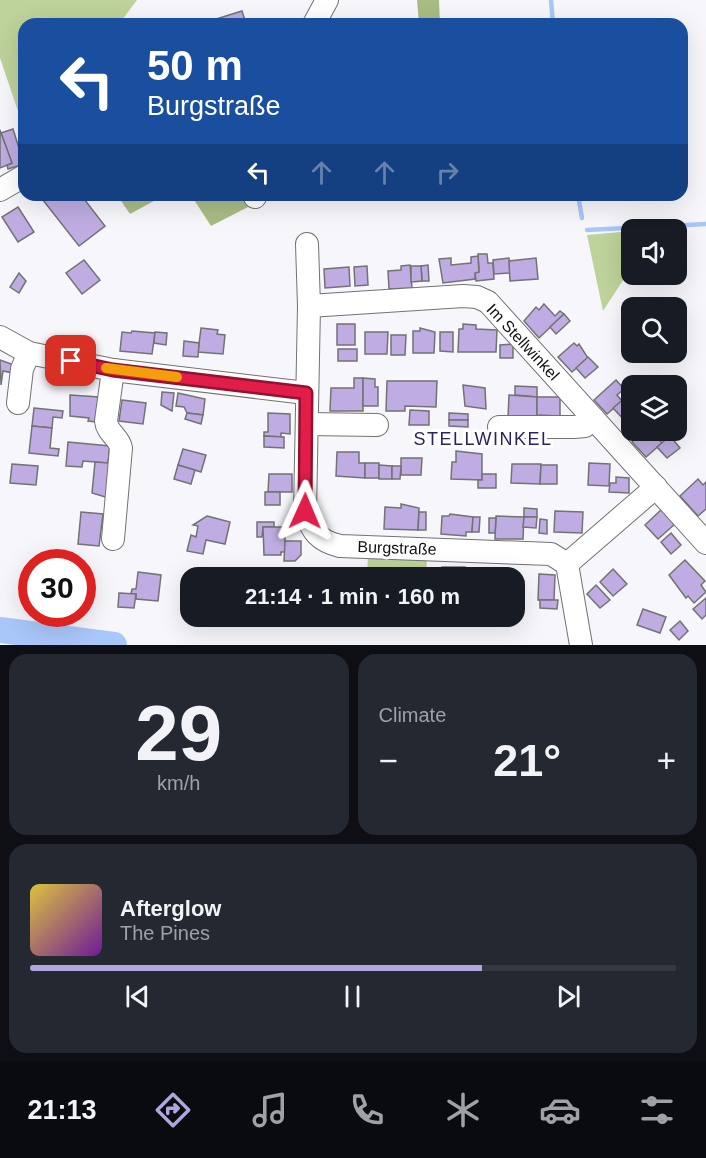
<!DOCTYPE html>
<meta charset="utf-8">
<style>
:root{--surface:#171b24;--page:#242831;--text:#f1f3f6;--muted:#9ea1a6;--line:#363941;--accent:#afa6de}
body{margin:0;font-family:Arial,sans-serif;background:var(--page);color:var(--text);height:100vh;display:flex;flex-direction:column;font-size:22px;white-space:nowrap}
*{box-sizing:border-box;margin:0}
p{font-size:20px;color:var(--muted)}
.icon{flex:none;width:33px;height:33px;fill:none;stroke:currentColor;stroke-width:2;stroke-linecap:round;stroke-linejoin:round}
.map{position:relative;height:645px;overflow:hidden}
.details{display:flex;flex-direction:column;gap:9px;padding:9px;background:#0d0f14;flex:1}
.details>*{flex:none}
.guide{position:absolute;left:18px;top:18px;width:670px;height:183px;border-radius:18px;box-shadow:0 6px 24px #0002;background:#1a4fa0;color:#fff;overflow:hidden}
.buttons{position:absolute;left:621px;top:219px;display:grid;gap:12px}
.buttons a{display:grid;place-items:center;width:66px;height:66px;border-radius:12px;background:var(--surface);box-shadow:0 6px 24px #0002;font-size:30px}
.speed{position:absolute;left:18px;top:549px;display:flex;gap:12px;font-size:30px;font-weight:700;text-align:center}
.speed>*{display:grid;place-content:center;width:78px;height:78px;border-radius:50%;background:var(--surface);box-shadow:0 6px 24px #0002;line-height:1}
.speed .limit{border:9px solid #d22;background:#fff;color:#111}
.pin{position:absolute;display:grid;place-items:center;width:51px;height:51px;color:#fff;margin:-26px;border-radius:12px;box-shadow:0 3px 9px #0006}
.me{position:absolute;width:66px;margin:-33px;rotate:1deg;stroke-linejoin:round;filter:drop-shadow(0 0 4px #0008)}
.turn{display:flex;align-items:center;gap:21px;height:126px;padding:0 30px;font-size:27px}
.turn .icon{width:78px;height:78px;stroke-width:2.5}
.turn b{display:block;font-size:42px;line-height:51px}
.lanes{display:flex;align-items:center;height:57px;padding:0 30px;background:#0003;justify-content:center;gap:30px;direction:ltr}
.lanes .off{opacity:.35}
.big{font-size:45px;font-weight:700;line-height:1.1}
.details .card{flex:1;display:flex;flex-direction:column;justify-content:center;gap:9px;min-width:0;padding:0 21px;border-radius:18px;background:var(--page)}
.details .dial{align-items:center;gap:0}
.dial b{font-size:78px;line-height:1}
.song{display:flex;align-items:center;gap:18px}
.cover{width:72px;height:72px;border-radius:9px;background:linear-gradient(135deg,hsl(50 70% 55%),hsl(280 70% 35%))}
.played{height:6px;border-radius:3px;background:linear-gradient(90deg,var(--accent) 70%,var(--line) 70%)}
.keys{display:flex;justify-content:space-around;direction:ltr}
.heat{display:flex;justify-content:space-between;align-items:center;font-size:33px;direction:ltr}
.details .tiles{flex:1;display:grid;gap:9px;grid-template-columns:1fr 1fr}
.card:last-child{grid-column:span 2}
.trip{position:absolute;left:180px;top:567px;width:345px;height:60px;border-radius:18px;background:var(--surface);box-shadow:0 6px 24px #0002;font-weight:700;line-height:60px;text-align:center}
.tab-bar{display:flex;height:96px;justify-content:space-around;align-items:center;background:#090b0e;color:var(--muted)}
.tab-bar .icon{width:42px;height:42px}
.tab-bar .selected{color:var(--accent)}
.tab-bar b{font-size:27px;color:var(--text)}
.map>svg:first-child{display:block}
.green{fill:#bed29b}
.forest{fill:#a9bc85}
.lines{fill:none;stroke-linecap:round;stroke-linejoin:round}
.stream{stroke:#a9c7f9;stroke-width:4.5}
.river{stroke:#a9c7f9;stroke-width:26}
.building{fill:#beace2;stroke:#737275;stroke-width:1.5}
.minor-casing{stroke:#727275;stroke-width:24}
.minor{stroke:#fff;stroke-width:22}
.route-casing{stroke:#92132f;stroke-width:15}
.route{stroke:#e11d48;stroke-width:10}
.slow{stroke:#f59e0b;stroke-width:10}
.labels{text-anchor:middle;dominant-baseline:central;stroke-width:6;stroke-linejoin:round;paint-order:stroke}
.street-label{font-size:16px;fill:#131314;stroke:#fff}
.neighbourhood-label{font-size:18px;letter-spacing:1.5px;fill:#2c225d;stroke:#fff}
</style>
<div class="map">
<svg width="706" height="645" viewBox="0 0 706 645">
<rect width="100%" height="100%" fill="#f7f7fb"/>
<!-- green -->
<g class="green">
<polygon points="0,0 137,0 119,24 24,24 24,129 0,58"/>
<polygon points="631,231 631,268 603,311 587,235"/>
<polygon points="368,555 427,557 426,577 367,578"/>
</g>
<!-- forest -->
<g class="forest">
<polygon points="417,0 439,0 440,24 419,24"/>
<polygon points="117,195 165,195 130,214"/>
<polygon points="191,195 250,195 248,207 211,226"/>
</g>
<g class="lines">
<!-- stream -->
<g class="stream">
<polyline points="551,0 553,24"/>
<polyline points="578,195 582,218"/>
<polyline points="587,230 706,224"/>
</g>
<!-- river -->
<polyline class="river" points="0,630 114,645"/>
</g>
<!-- building -->
<g class="building">
<polygon points="242,11 246,24 216,24 216,19"/>
<polygon points="13,129 24,164 8,169 7,165 12,163 1,133"/>
<polygon points="0,130 12,163 0,168"/>
<polygon points="39,195 81,195 105,226 79,246"/>
<polygon points="18,207 34,232 18,242 2,217"/>
<polygon points="478,254 487,254 488,263 493,263 494,279 476,281 475,273 479,272"/>
<polygon points="478,256 479,272 475,273 475,279 443,283 439,259 451,258 451,265 471,263 471,257"/>
<polygon points="509,258 510,273 494,274 493,260"/>
<polygon points="536,258 538,279 510,281 509,261"/>
<polygon points="84,260 100,280 82,294 66,273"/>
<polygon points="410,265 412,288 389,289 388,271 401,270 401,266"/>
<polygon points="428,265 429,281 422,281 421,266"/>
<polygon points="367,266 368,285 355,286 354,267"/>
<polygon points="411,266 421,266 422,281 411,282"/>
<polygon points="349,267 350,286 325,288 324,269"/>
<polygon points="19,273 26,281 19,293 10,287"/>
<polygon points="544,304 555,316 560,311 564,314 539,338 524,321 536,307 539,310"/>
<polygon points="564,314 570,321 556,334 550,327"/>
<rect x="337" y="324" width="18" height="21"/>
<polygon points="463,324 476,325 476,329 497,330 496,352 458,352 459,329 463,329"/>
<polygon points="201,328 218,330 217,334 225,335 223,354 198,352"/>
<polygon points="420,328 435,332 434,353 413,353 413,331 420,331"/>
<polygon points="132,331 155,333 152,354 120,351 122,332 131,333"/>
<polygon points="155,332 167,333 166,345 154,343"/>
<polygon points="365,332 388,332 387,354 365,354"/>
<polygon points="440,332 453,332 453,352 440,351"/>
<polygon points="391,335 406,335 405,355 391,355"/>
<polygon points="184,341 199,343 198,357 183,356"/>
<polygon points="574,343 577,346 579,344 588,358 572,372 558,357"/>
<polygon points="513,344 513,358 500,358 500,345"/>
<rect x="338" y="349" width="19" height="12"/>
<polygon points="588,357 598,367 585,378 576,368"/>
<polygon points="0,360 14,365 13,373 3,371 1,385"/>
<polygon points="354,378 363,378 363,411 330,411 331,388 354,388"/>
<polygon points="363,378 375,379 375,387 378,387 378,406 363,406"/>
<polygon points="616,380 624,389 617,395 622,401 607,414 594,400"/>
<polygon points="387,381 437,381 436,407 405,406 405,411 386,411"/>
<polygon points="463,385 485,388 486,409 465,406"/>
<polygon points="515,386 537,387 537,397 515,395"/>
<polygon points="162,392 174,393 172,411 161,405"/>
<polygon points="178,393 205,399 203,415 187,413 184,407 176,406"/>
<polygon points="70,395 99,397 96,422 88,421 89,418 70,416"/>
<polygon points="509,395 537,397 537,418 508,418"/>
<polygon points="537,397 560,397 560,416 537,415"/>
<polygon points="625,398 632,405 632,417 626,422 613,408"/>
<polygon points="122,400 146,403 143,424 119,421"/>
<polygon points="34,408 63,411 62,418 53,417 52,428 32,426"/>
<polygon points="410,410 429,411 429,425 409,425"/>
<polygon points="187,413 203,415 201,424 185,419"/>
<polygon points="268,413 290,414 290,434 281,433 281,437 264,436 264,432 268,432"/>
<polygon points="449,413 468,414 468,420 449,420"/>
<polygon points="449,420 468,420 468,427 449,426"/>
<polygon points="32,426 52,428 50,448 59,449 58,456 29,453"/>
<polygon points="643,430 651,430 662,443 646,457 632,442"/>
<polygon points="264,436 284,437 284,448 264,447"/>
<polygon points="670,436 680,448 667,458 657,447"/>
<polygon points="68,442 110,446 108,463 83,461 82,467 66,466"/>
<polygon points="110,446 112,499 92,493 95,462 108,463"/>
<polygon points="183,449 206,455 201,472 178,465"/>
<polygon points="456,451 482,454 482,480 451,479 452,462 456,462"/>
<polygon points="337,452 359,452 359,463 365,463 365,478 336,476"/>
<polygon points="401,458 422,458 421,475 401,475"/>
<rect x="365" y="463" width="14" height="15"/>
<polygon points="589,463 610,464 609,486 588,485"/>
<polygon points="12,464 38,466 36,485 10,483"/>
<polygon points="512,464 541,464 540,484 511,483"/>
<polygon points="178,465 195,470 191,484 174,479"/>
<polygon points="379,465 392,466 392,479 379,479"/>
<polygon points="541,465 557,465 557,484 540,484"/>
<polygon points="392,466 401,466 400,479 392,479"/>
<polygon points="269,474 292,474 292,492 268,492"/>
<polygon points="482,474 496,474 496,488 478,488 478,480 482,480"/>
<polygon points="616,477 629,478 629,493 609,492 610,483 616,483"/>
<polygon points="698,479 703,485 706,482 706,509 698,516 680,496"/>
<rect x="265" y="492" width="15" height="13"/>
<polygon points="401,504 419,508 418,530 384,529 385,507 401,508"/>
<polygon points="524,508 537,509 537,517 524,517"/>
<polygon points="662,509 675,524 658,539 645,525"/>
<polygon points="555,511 583,512 582,533 554,532"/>
<polygon points="81,512 103,514 99,546 78,544"/>
<polygon points="419,512 426,512 426,530 418,530"/>
<polygon points="450,514 473,517 472,532 466,532 466,536 441,534 442,516 449,516"/>
<polygon points="207,516 230,522 225,544 206,540 203,554 187,551 191,535 196,537 198,526 193,525"/>
<polygon points="496,516 524,517 523,539 495,539"/>
<polygon points="473,517 480,517 479,532 472,532"/>
<polygon points="524,517 537,517 536,528 523,527"/>
<polygon points="489,518 496,518 495,533 489,533"/>
<polygon points="540,519 547,520 547,534 539,533"/>
<polygon points="257,522 274,522 274,527 263,527 262,537 257,537"/>
<polygon points="263,527 285,527 285,552 281,552 281,555 264,555"/>
<polygon points="671,533 681,545 671,554 661,542"/>
<polygon points="285,541 301,541 301,555 295,561 284,561"/>
<polygon points="685,560 705,581 701,585 706,592 694,603 688,596 686,598 669,575"/>
<polygon points="442,567 465,567 465,578 441,578"/>
<polygon points="613,569 627,584 613,596 600,582"/>
<polygon points="138,572 161,575 158,601 136,599 136,594 131,594 132,589 136,589"/>
<polygon points="264,572 286,573 286,578 264,578"/>
<polygon points="539,574 555,575 554,600 538,600"/>
<polygon points="514,580 524,581 524,594 514,593"/>
<polygon points="596,585 610,600 600,608 587,594"/>
<polygon points="119,593 136,594 134,608 118,607"/>
<polygon points="706,598 706,615 702,619 693,609"/>
<polygon points="540,600 558,600 557,609 540,608"/>
<polygon points="643,609 666,617 660,633 637,625"/>
<polygon points="680,621 688,631 679,640 670,630"/>
</g>
<g class="lines">
<!-- minor casing -->
<g class="minor-casing">
<g id="minor">
<polyline points="314,24 327,0"/>
<polyline points="0,190 24,176"/>
<polyline points="255,197 256,195"/>
<path d="M 307,244 L 309,306 L 305,511 C 312,532 319,541 340,546 L 551,554 L 567,564 L 581,645"/>
<polyline points="309,306 463,296 477,297 488,302 706,543"/>
<polyline points="0,337 29,353 113,370 306,393"/>
<path d="M 113,370 L 106,421 C 107,433 119,437 121,448 L 113,539"/>
<polyline points="18,403 22,369 29,353"/>
<polyline points="307,424 377,425"/>
<polyline points="499,427 574,427 585,426 593,418"/>
<polyline points="567,564 656,487"/>
</g>
</g>
<!-- minor -->
<use href="#minor" class="minor"/>
</g>
<g class="lines">
<!-- route casing -->
<g class="route-casing">
<polyline id="route" points="71,361 113,370 306,393 305,511"/>
</g>
<!-- route -->
<use href="#route" class="route"/>
<!-- slow -->
<polyline class="slow" points="106,368 177,377"/>
</g>
<g class="labels">
<!-- street labels -->
<g class="street-label">
<text transform="translate(523 342) rotate(47)">Im Stellwinkel</text>
<text transform="translate(397 548) rotate(2)">Burgstraße</text>
</g>
<!-- neighbourhood labels -->
<g class="neighbourhood-label">
<text x="483" y="439">STELLWINKEL</text>
</g>
</g>
</svg>
<div class="buttons">
<a><svg class="icon" aria-label="sound" viewBox="0 0 24 24"><path d="M4 9h4l5-4v14l-5-4H4zM17 9q2 3 0 6"/></svg></a>
<a><svg class="icon" aria-label="search" viewBox="0 0 24 24"><circle cx="10" cy="10" r="6"/><path d="M15 15l6 6"/></svg></a>
<a><svg class="icon" aria-label="layers" viewBox="0 0 24 24"><path d="M12 4l9 5-9 5-9-5zM3 14l9 5 9-5"/></svg></a>
</div>
<div class="speed"><div class="limit">30</div></div>
<div class="pin" style="left:71px;top:361px;background:#d93025"><svg class="icon" aria-label="arrive" viewBox="0 0 24 24"><path d="M6 21V4h12l-3 4 3 4H6"/></svg></div>
<svg class="me" style="left:305px;top:511px" viewBox="-20 -20 40 40"><path d="M0-17L14 15 0 8-14 15z" fill="#e11d48" stroke="#fff" stroke-width="4"/></svg>
<div class="trip">21:14 · 1 min · 160 m</div>
<div class="guide">
<div class="turn"><svg class="icon" aria-label="left" viewBox="0 0 24 24"><path d="M17 20v-9H6M10 6l-5 5 5 5"/></svg><div><b>50 m</b>Burgstraße</div></div>
<div class="lanes"><svg class="icon" aria-label="left" viewBox="0 0 24 24"><path d="M17 20v-9H6M10 6l-5 5 5 5"/></svg><svg class="icon off" aria-label="ahead" viewBox="0 0 24 24"><path d="M12 20V5M6 11l6-6 6 6"/></svg><svg class="icon off" aria-label="ahead" viewBox="0 0 24 24"><path d="M12 20V5M6 11l6-6 6 6"/></svg><svg class="icon off" aria-label="right" viewBox="0 0 24 24"><path d="M7 20v-9h11M14 6l5 5-5 5"/></svg></div>
</div>
</div>
<section class="details">
<div class="tiles">
<div class="card dial"><b>29</b><p>km/h</p></div>
<div class="card"><p>Climate</p>
<div class="heat"><a>−</a><b class="big">21°</b><a>+</a></div>
</div>
<div class="card">
<div class="song"><i class="cover"></i><div><b>Afterglow</b><p>The Pines</p></div></div>
<div class="played"></div>
<div class="keys"><svg class="icon" aria-label="previous" viewBox="0 0 24 24"><path d="M18 5L8 12l10 7zM5 5v14"/></svg><svg class="icon" aria-label="pause" viewBox="0 0 24 24"><path d="M8 5v14M16 5v14"/></svg><svg class="icon" aria-label="next" viewBox="0 0 24 24"><path d="M6 5l10 7-10 7zM19 5v14"/></svg></div>
</div>
</div>
</section>
<nav class="tab-bar">
<b>21:13</b>
<svg class="icon selected" aria-label="directions" viewBox="0 0 24 24"><path d="M12 3l9 9-9 9-9-9zM9 14v-3h6M13 9l2 2-2 2"/></svg>
<svg class="icon" aria-label="music" viewBox="0 0 24 24"><path d="M9 18V5l10-2v13"/><circle cx="6" cy="18" r="3"/><circle cx="16" cy="16" r="3"/></svg>
<svg class="icon" aria-label="phone" viewBox="0 0 24 24"><path d="M5 4h4l2 5-3 2q2 4 5 5l2-3 5 2v4C11 20 4 13 5 4z"/></svg>
<svg class="icon" aria-label="climate" viewBox="0 0 24 24"><path d="M12 3v18M4 7l16 10M4 17L20 7"/></svg>
<svg class="icon" aria-label="car" viewBox="0 0 24 24"><path d="M5 17H2v-5l4-1 3-4h7l3 4 3 1v5h-3M9 17h6M6 11h13"/><circle cx="7" cy="17" r="2"/><circle cx="17" cy="17" r="2"/></svg>
<svg class="icon" aria-label="filters" viewBox="0 0 24 24"><path d="M4 7h16M4 17h16"/><circle cx="9" cy="7" r="2"/><circle cx="15" cy="17" r="2"/></svg>
</nav>
